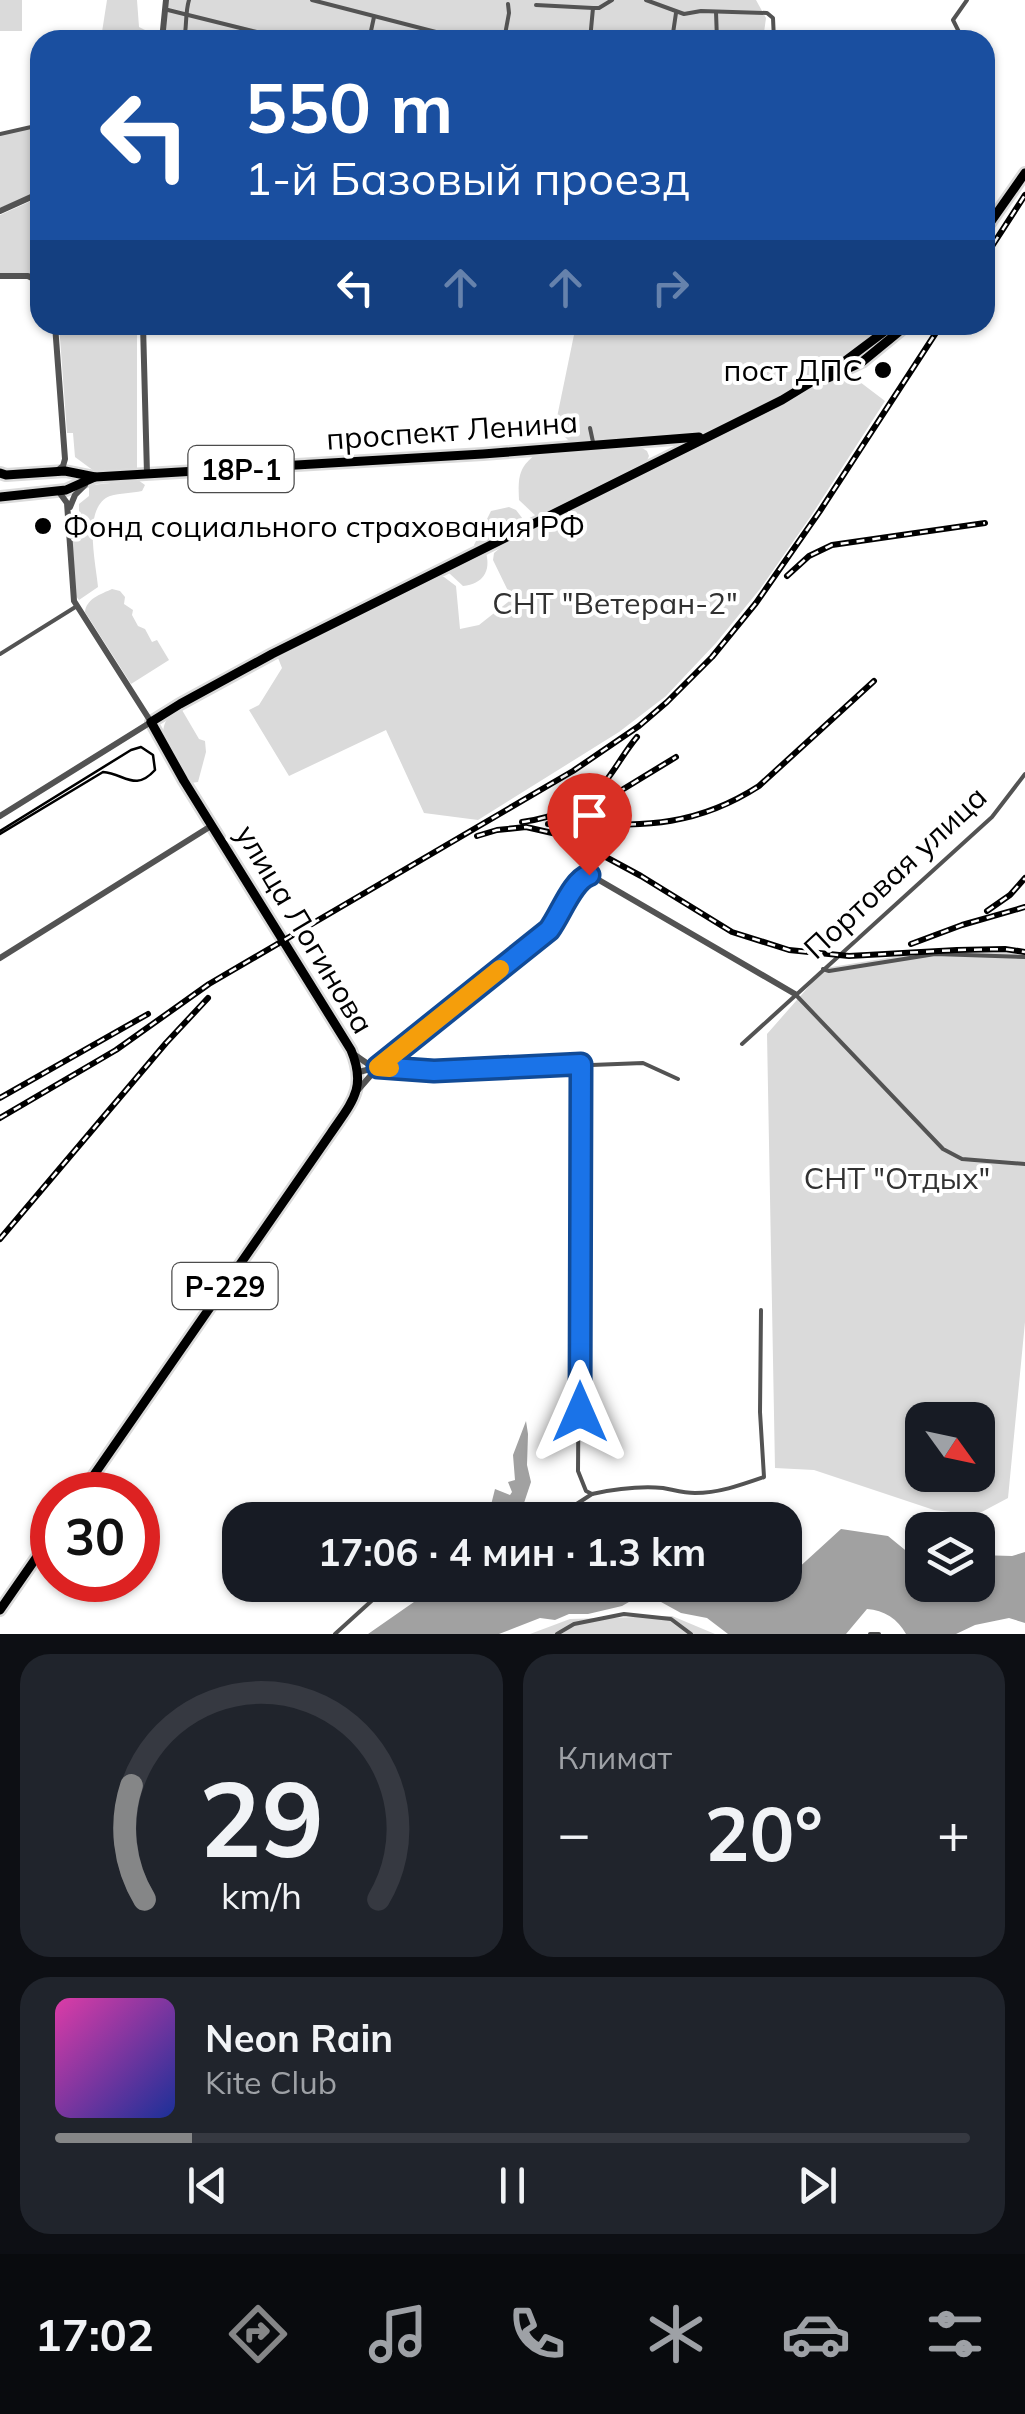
<!DOCTYPE html>
<html lang="ru">
<meta charset="utf-8">
<style>
:root{--surface:#171b24;--page:#20242c;--text:#f1f3f6;--muted:#9ea1a6;--line:#363941;--accent:#858687}
body{margin:0;font-family:Mulish,sans-serif;background:var(--page);color:var(--text);height:100vh;display:flex;flex-direction:column;font-size:38px;white-space:nowrap}
*{box-sizing:border-box;margin:0}
p{font-size:32px;color:var(--muted)}
.icon{flex:none;width:55px;height:55px;fill:none;stroke:currentColor;stroke-width:2;stroke-linecap:round;stroke-linejoin:round}
.map{position:relative;height:1634px;overflow:hidden}
.details{display:flex;flex-direction:column;gap:20px;padding:20px;background:#0d0f14;flex:1}
.details>*{flex:none}
.banner{position:absolute;left:30px;top:30px;width:965px;height:305px;border-radius:30px;box-shadow:0 2px 8px #0004;background:#1a4fa0;color:#fff;overflow:hidden}
.needle{width:65px;rotate:123deg}
.fabs{position:absolute;left:905px;top:1402px;display:grid;gap:20px}
.fabs a{display:grid;place-items:center;width:90px;height:90px;border-radius:20px;background:var(--surface);box-shadow:0 2px 8px #0004;font-size:50px}
.speed{position:absolute;left:30px;top:1472px;display:flex;gap:20px;font-size:50px;font-weight:700;text-align:center}
.speed>*{display:grid;place-content:center;width:130px;height:130px;border-radius:50%;background:var(--surface);box-shadow:0 2px 8px #0004;line-height:1}
.speed .limit{border:15px solid #d22;background:#fff;color:#111}
.pin{position:absolute;display:grid;place-items:center;width:85px;height:85px;color:#fff;margin:-102px -42px;border-radius:50% 50% 50% 0;rotate:-45deg;box-shadow:0 0 10px #0007}
.pin .icon{rotate:45deg}
.me{position:absolute;width:110px;margin:-55px;rotate:0deg;stroke-linejoin:round;filter:drop-shadow(0 0 8px #0008)}
.turn{display:flex;align-items:center;gap:35px;height:210px;padding:0 50px;font-size:45px}
.turn .icon{width:130px;height:130px;stroke-width:2.5}
.turn b{display:block;font-size:70px;line-height:85px}
.lanes{display:flex;align-items:center;height:95px;padding:0 50px;background:#0003;justify-content:center;gap:50px;direction:ltr}
.lanes .off{opacity:.35}
.big{font-size:75px;font-weight:700;line-height:1.1}
.details .card{flex:1;display:flex;flex-direction:column;justify-content:center;gap:15px;min-width:0;padding:0 35px;border-radius:30px;background:var(--page)}
.details .dial{align-items:center;gap:0}
.dial svg{height:260px;overflow:visible;fill:none;stroke:var(--line);stroke-width:7;stroke-linecap:round;text-anchor:middle}
.dial text{fill:var(--text);stroke:none}
.song{display:flex;align-items:center;gap:30px}
.cover{width:120px;height:120px;border-radius:15px;background:linear-gradient(135deg,hsl(320 70% 55%),hsl(230 70% 35%))}
.played{height:10px;border-radius:5px;background:linear-gradient(90deg,var(--accent) 15%,var(--line) 15%)}
.keys{display:flex;justify-content:space-around;direction:ltr}
.heat{display:flex;justify-content:space-between;align-items:center;font-size:55px;direction:ltr}
.details .tiles{flex:1;display:grid;gap:20px;grid-template-columns:1fr 1fr}
.card:last-child{grid-column:span 2}
.trip{position:absolute;left:222px;top:1502px;width:580px;height:100px;border-radius:30px;background:var(--surface);box-shadow:0 2px 8px #0004;font-weight:700;line-height:100px;text-align:center}
.tabs{display:flex;height:160px;justify-content:space-around;align-items:center;background:#090b0e;color:var(--muted)}
.tabs .icon{width:70px;height:70px}
.tabs .active{color:var(--accent)}
.tabs b{font-size:45px;color:var(--text)}
.map>svg:first-child{display:block}
.green{fill:#dadada;fill-rule:evenodd}
.water{fill:#a1a1a1}
.lines{fill:none;stroke-linecap:round;stroke-linejoin:round}
.primary-casing{stroke:#dbdbdb;stroke-width:14}
.minor{stroke:#535353;stroke-width:4}
.tertiary{stroke:#535353;stroke-width:6}
.primary{stroke:#000;stroke-width:9}
.tram{stroke:#000;stroke-width:2.5}
.rail-casing{stroke:#000;stroke-width:6}
.rail{stroke:#fff;stroke-width:2.5;stroke-dasharray:8;stroke-linecap:butt}
.route-casing{stroke:#114b97;stroke-width:25}
.route{stroke:#1a73e8;stroke-width:18}
.slow{stroke:#f59e0b;stroke-width:18}
.poi-dot{fill:#000;stroke:#fff;stroke-width:4}
.labels{text-anchor:middle;dominant-baseline:central;stroke-width:8;stroke-linejoin:round;paint-order:stroke}
.shield{fill:#fff;stroke:#4c4c4c;stroke-width:2.5}
.shield-label{font-size:28px;font-weight:bold;fill:#000}
.poi-label{font-size:30px;fill:#000;stroke:#fff;text-anchor:end}
.street-label{font-size:30px;fill:#000;stroke:#fff}
.park-label{font-size:30px;fill:#313131;stroke:#fff}
</style>
<div class="map">
<svg width="1025" height="1634" viewBox="0 0 1025 1634">
<rect width="100%" height="100%" fill="#fff"/>
<!-- green -->
<g class="green">
<rect x="0" y="0" width="22" height="31"/>
<polygon points="107,0 137,0 139,27 155,35 155,40 58,40 58,32 102,32"/>
<polygon points="167,0 756,0 766,18 763,40 163,40"/>
<polygon points="40,126 40,191 0,208 0,135"/>
<polygon points="40,197 40,270 32,274 0,274 0,215"/>
<polygon points="59,325 137,325 137,468 94,471 75,457 73,433 67,433"/>
<polygon points="576,325 888,325 867,342 802,385 715,429 682,437 585,443 569,441 555,427"/>
<polygon points="835,378 860,382 885,401 811,516 760,589 716,643 666,696 619,732 478,820 424,813 386,730 289,776 249,710 259,705 282,668 278,658 280,653 438,577 444,577 456,586 460,629 479,625 512,599 493,560 494,553 506,543"/>
<path d="M 642,448 L 647,451 L 649,456 L 645,465 L 537,517 L 519,500 C 518,478 518,468 536,454 Z"/>
<path d="M 138,480 L 145,485 L 142,491 C 132,493 120,493 110,496 C 82,507 96,563 98,587 L 79,600 L 75,595 L 72,532 L 73,528 L 79,526 L 79,504 L 89,496 L 89,487 L 92,485 Z"/>
<polygon points="509,507 516,510 526,523 475,547 474,545 491,511"/>
<path d="M 486,553 C 491,571 483,584 463,586 L 449,573 Z"/>
<path d="M 112,589 L 120,591 L 125,597 L 124,604 L 133,610 L 132,615 L 138,626 L 145,629 L 152,642 L 157,640 L 169,660 L 131,684 L 85,612 C 86,599 101,594 112,589 Z"/>
<path d="M 178,710 L 182,710 L 199,739 L 205,741 L 206,752 L 198,782 L 191,783 L 163,734 C 163,723 168,714 178,710 Z"/>
<path d="M 937,950 L 1025,953 L 1025,1322 L 1008,1498 L 976,1515 L 934,1510 L 814,1470 L 775,1468 L 767,1034 L 825,968 ZM 922,1420 L 978,1420 L 978,1475 L 922,1475 Z"/>
<polygon points="672,1616 715,1634 530,1634 570,1619"/>
</g>
<!-- water -->
<g class="water">
<polygon points="526,1421 528,1434 527,1465 531,1482 524,1503 535,1513 497,1520 490,1509 495,1489 510,1495 512,1492 508,1482 515,1480 513,1455"/>
<path d="M 841,1529 L 888,1536 L 910,1554 L 922,1558 L 922,1585 L 978,1585 L 978,1555 L 1012,1556 L 1025,1552 L 1025,1623 L 1009,1618 L 975,1625 L 956,1634 L 906,1634 C 898,1619 884,1610 867,1609 L 846,1634 L 728,1634 L 707,1618 L 681,1613 L 661,1602 L 660,1597 L 648,1591 L 622,1606 L 588,1614 L 569,1614 L 555,1620 L 540,1618 L 499,1634 L 368,1634 L 424,1595 L 473,1589 L 489,1585 L 785,1585 L 785,1573 L 795,1571 Z"/>
</g>
<g class="lines">
<!-- primary casing -->
<g class="primary-casing">
<g id="primary">
<polyline points="985,230 1025,173"/>
<polyline points="828,378 862,362 907,325"/>
<polyline points="0,473 6,475 65,471 95,477 483,454 699,437"/>
<polyline points="0,497 66,490 95,477"/>
<path d="M 80,1495 L 331,1133 C 352,1102 367,1088 351,1050 L 184,781 L 151,722 L 180,704 L 272,654 L 782,400 L 841,364 L 893,325"/>
<polyline points="0,1610 52,1535"/>
</g>
</g>
<!-- minor -->
<g class="minor">
<polyline points="312,0 467,40"/>
<polyline points="646,0 684,14 701,11 767,13 773,18 774,40"/>
<polyline points="536,5 593,8 599,8 612,0"/>
<polyline points="168,10 289,40"/>
<polyline points="716,12 717,40"/>
<path d="M 184,40 C 187,26 185,13 189,0"/>
<polyline points="369,40 374,17"/>
<polyline points="504,40 509,13 508,4"/>
<polyline points="590,40 593,8"/>
<polyline points="672,40 676,13"/>
<polyline points="875,40 897,32 907,40"/>
<polyline points="959,40 961,36 953,20 967,0"/>
<polyline points="0,134 40,125"/>
<polyline points="590,428 593,442"/>
<polyline points="0,654 77,606"/>
<polyline points="823,969 829,971 935,954 1025,957"/>
<polyline points="795,994 943,1149 962,1159 1025,1164"/>
<polyline points="742,1044 992,817 1025,774"/>
<polyline points="581,1064 578,1471 586,1491 592,1494"/>
<polyline points="378,1067 434,1071 643,1063 678,1079"/>
<path d="M 552,1520 L 592,1494 C 615,1489 640,1486 663,1488 C 674,1490 684,1493 695,1493 C 719,1493 741,1485 764,1477 L 760,1412 L 761,1310"/>
<polyline points="335,1634 378,1595 394,1585"/>
<polyline points="557,1634 574,1624 624,1614 671,1619 691,1634"/>
<polyline points="870,1634 879,1634"/>
</g>
<!-- tertiary -->
<g class="tertiary">
<polyline points="162,40 166,0"/>
<polyline points="0,211 40,193"/>
<polyline points="0,276 28,276 40,282"/>
<polyline points="55,325 65,459 63,466 58,470"/>
<polyline points="143,325 147,474"/>
<polyline points="70,507 75,495 85,485"/>
<polyline points="0,816 151,722 74,601 67,503 59,492"/>
<polyline points="0,958 211,826"/>
<polyline points="355,1055 368,1064 378,1067 358,1090"/>
<path d="M 359,1072 L 378,1067 L 549,930 C 562,913 569,888 586,875 L 592,876 L 795,994"/>
</g>
<!-- primary -->
<use href="#primary" class="primary"/>
<!-- tram -->
<path class="tram" d="M 0,831 L 131,750 L 141,747 L 153,755 L 155,770 C 135,792 125,774 103,772 L 0,834"/>
<!-- rail casing -->
<g class="rail-casing">
<g id="rail">
<polyline points="985,257 1025,195"/>
<polyline points="787,576 809,556 832,545 985,523"/>
<polyline points="589,806 612,796 676,757"/>
<path d="M 522,822 C 552,818 585,806 605,782 C 617,767 625,751 637,737"/>
<path d="M 548,824 C 630,824 686,833 759,786 L 874,681"/>
<polyline points="477,836 497,830 526,827 561,835 578,842 641,876 732,932 789,950 849,956 957,950 1005,949 1025,952"/>
<polyline points="987,911 1010,895 1025,878"/>
<polyline points="911,944 962,925 1025,907"/>
<polyline points="0,1098 148,1014"/>
<polyline points="0,1118 116,1050 209,984 573,771 639,726 667,702 712,657 756,603 820,511 941,325"/>
<polyline points="0,1239 166,1043 208,998"/>
</g>
</g>
<!-- rail -->
<use href="#rail" class="rail"/>
</g>
<g class="lines">
<!-- route casing -->
<g class="route-casing">
<path id="route" d="M 580,1412 L 581,1064 L 434,1071 L 378,1067 L 549,930 C 561,914 572,881 589,875"/>
</g>
<!-- route -->
<use href="#route" class="route"/>
<!-- slow -->
<polyline class="slow" points="390,1068 378,1067 500,969"/>
</g>
<!-- markers -->
<g class="poi-dot">
<circle cx="883" cy="370" r="10"/>
<circle cx="43" cy="526" r="10"/>
</g>
<g class="labels">
<!-- shield labels -->
<g class="shield">
<rect x="188.5" y="446" width="105" height="46" rx="8"/>
<rect x="172.5" y="1263" width="105" height="46" rx="8"/>
</g>
<g class="shield-label">
<text x="241" y="469">18Р-1</text>
<text x="225" y="1286">Р-229</text>
</g>
<!-- poi labels -->
<g class="poi-label">
<text x="863" y="370">пост ДПС</text>
<text x="63" y="526" text-anchor="start">Фонд социального страхования РФ</text>
</g>
<!-- street labels -->
<g class="street-label">
<text transform="translate(452 430) rotate(-4)">проспект Ленина</text>
<text transform="translate(895 872) rotate(-43)">Портовая улица</text>
<text transform="translate(305 929) rotate(59)">улица Логинова</text>
</g>
<!-- park labels -->
<g class="park-label">
<text x="615" y="603">СНТ "Ветеран-2"</text>
<text x="897" y="1178">СНТ "Отдых"</text>
</g>
</g>
</svg>
<div class="fabs">
<a><svg class="needle" viewBox="-14 -14 28 28"><path d="M0-13l5 13h-10z" fill="#e53935"/><path d="M0 13l5-13h-10z" fill="#9ea1a6"/></svg></a>
<a><svg class="icon" aria-label="layers" viewBox="0 0 24 24"><path d="M12 4l9 5-9 5-9-5zM3 14l9 5 9-5"/></svg></a>
</div>
<div class="speed"><div class="limit">30</div></div>
<div class="pin" style="left:589px;top:875px;background:#d93025"><svg class="icon" aria-label="arrive" viewBox="0 0 24 24"><path d="M6 21V4h12l-3 4 3 4H6"/></svg></div>
<svg class="me" style="left:580px;top:1412px" viewBox="-20 -20 40 40"><path d="M0-17L14 15 0 8-14 15z" fill="#1a73e8" stroke="#fff" stroke-width="4"/></svg>
<div class="trip">17:06 · 4 мин · 1.3 km</div>
<div class="banner">
<div class="turn"><svg class="icon" aria-label="left" viewBox="0 0 24 24"><path d="M17 20v-9H6M10 6l-5 5 5 5"/></svg><div><b>550 m</b>1-й Базовый проезд</div></div>
<div class="lanes"><svg class="icon" aria-label="left" viewBox="0 0 24 24"><path d="M17 20v-9H6M10 6l-5 5 5 5"/></svg><svg class="icon off" aria-label="ahead" viewBox="0 0 24 24"><path d="M12 20V5M6 11l6-6 6 6"/></svg><svg class="icon off" aria-label="ahead" viewBox="0 0 24 24"><path d="M12 20V5M6 11l6-6 6 6"/></svg><svg class="icon off" aria-label="right" viewBox="0 0 24 24"><path d="M7 20v-9h11M14 6l5 5-5 5"/></svg></div>
</div>
</div>
<section class="details">
<div class="tiles">
<div class="card dial"><svg viewBox="0 0 100 80">
<path d="M14 69A42 42 0 1 1 86 69"/>
<path d="M14 69A42 42 0 0 1 10 34" stroke="#858687"/>
<text x="50" y="56" font-size="32" font-weight="700">29</text>
<text x="50" y="72" font-size="11">km/h</text>
</svg></div>
<div class="card"><p>Климат</p>
<div class="heat"><a>−</a><b class="big">20°</b><a>+</a></div>
</div>
<div class="card">
<div class="song"><i class="cover"></i><div><b>Neon Rain</b><p>Kite Club</p></div></div>
<div class="played"></div>
<div class="keys"><svg class="icon" aria-label="previous" viewBox="0 0 24 24"><path d="M18 5L8 12l10 7zM5 5v14"/></svg><svg class="icon" aria-label="pause" viewBox="0 0 24 24"><path d="M8 5v14M16 5v14"/></svg><svg class="icon" aria-label="next" viewBox="0 0 24 24"><path d="M6 5l10 7-10 7zM19 5v14"/></svg></div>
</div>
</div>
</section>
<nav class="tabs">
<b>17:02</b>
<svg class="icon active" aria-label="directions" viewBox="0 0 24 24"><path d="M12 3l9 9-9 9-9-9zM9 14v-3h6M13 9l2 2-2 2"/></svg>
<svg class="icon" aria-label="music" viewBox="0 0 24 24"><path d="M9 18V5l10-2v13"/><circle cx="6" cy="18" r="3"/><circle cx="16" cy="16" r="3"/></svg>
<svg class="icon" aria-label="phone" viewBox="0 0 24 24"><path d="M5 4h4l2 5-3 2q2 4 5 5l2-3 5 2v4C11 20 4 13 5 4z"/></svg>
<svg class="icon" aria-label="climate" viewBox="0 0 24 24"><path d="M12 3v18M4 7l16 10M4 17L20 7"/></svg>
<svg class="icon" aria-label="car" viewBox="0 0 24 24"><path d="M5 17H2v-5l4-1 3-4h7l3 4 3 1v5h-3M9 17h6M6 11h13"/><circle cx="7" cy="17" r="2"/><circle cx="17" cy="17" r="2"/></svg>
<svg class="icon" aria-label="filters" viewBox="0 0 24 24"><path d="M4 7h16M4 17h16"/><circle cx="9" cy="7" r="2"/><circle cx="15" cy="17" r="2"/></svg>
</nav>
